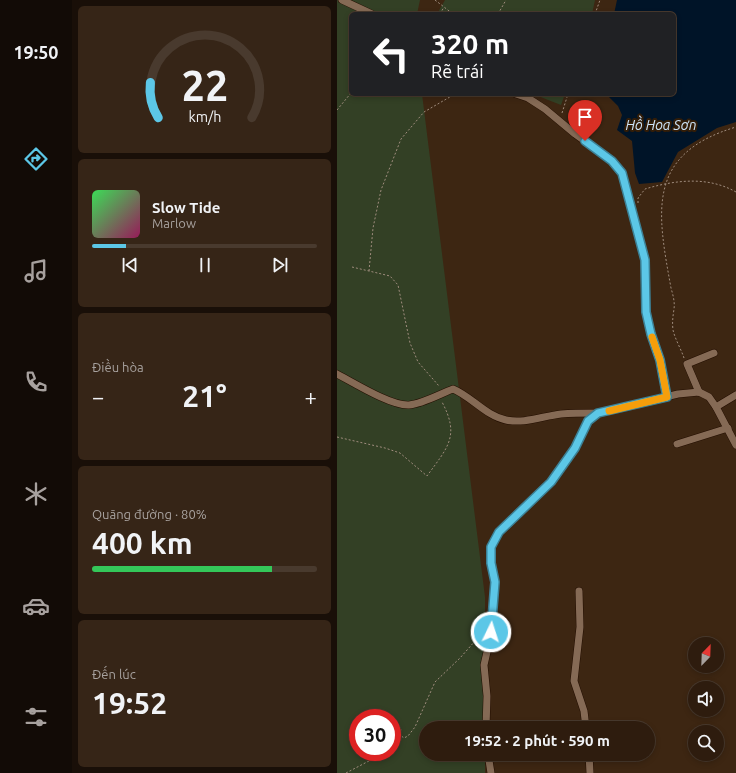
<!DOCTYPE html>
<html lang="vi">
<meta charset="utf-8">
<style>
:root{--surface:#2e1c0e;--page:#362517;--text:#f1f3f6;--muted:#a7a19e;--line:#493a2e;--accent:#5cc7e7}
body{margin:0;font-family:Ubuntu,sans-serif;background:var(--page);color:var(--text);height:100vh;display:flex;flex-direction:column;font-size:15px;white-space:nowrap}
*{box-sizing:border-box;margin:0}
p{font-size:13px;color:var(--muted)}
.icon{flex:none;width:22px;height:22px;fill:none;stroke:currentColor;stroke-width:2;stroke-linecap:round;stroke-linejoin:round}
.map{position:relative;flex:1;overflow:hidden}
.drawer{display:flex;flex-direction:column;gap:6px;padding:6px;background:#190f08;width:265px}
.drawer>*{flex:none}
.guide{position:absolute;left:12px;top:12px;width:327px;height:84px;border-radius:6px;box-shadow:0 2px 6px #0003,0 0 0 1px var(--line);background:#202124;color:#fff;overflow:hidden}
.needle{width:26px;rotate:23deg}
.tools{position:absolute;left:351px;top:637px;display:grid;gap:8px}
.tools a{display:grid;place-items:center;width:36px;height:36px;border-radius:50%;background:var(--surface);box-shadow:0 2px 6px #0003,0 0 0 1px var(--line);font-size:20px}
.speed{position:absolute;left:12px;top:709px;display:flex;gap:8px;font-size:20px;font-weight:700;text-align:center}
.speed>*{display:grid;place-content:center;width:52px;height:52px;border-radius:50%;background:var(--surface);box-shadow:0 2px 6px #0003,0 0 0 1px var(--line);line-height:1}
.speed .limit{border:6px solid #d22;background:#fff;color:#111}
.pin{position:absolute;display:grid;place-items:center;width:34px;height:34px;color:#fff;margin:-41px -17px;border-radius:50% 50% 50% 0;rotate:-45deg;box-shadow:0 0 4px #0007}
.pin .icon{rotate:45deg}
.me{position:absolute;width:44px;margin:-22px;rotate:4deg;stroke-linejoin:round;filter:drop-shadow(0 0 3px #0008)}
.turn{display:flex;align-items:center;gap:14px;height:84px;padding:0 16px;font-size:18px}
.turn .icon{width:52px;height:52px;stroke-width:2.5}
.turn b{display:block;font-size:28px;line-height:34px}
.big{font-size:30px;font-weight:700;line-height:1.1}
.drawer .tile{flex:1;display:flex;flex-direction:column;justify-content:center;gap:6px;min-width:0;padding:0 14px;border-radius:6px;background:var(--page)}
.drawer .dial{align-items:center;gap:0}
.dial svg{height:104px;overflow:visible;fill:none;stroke:var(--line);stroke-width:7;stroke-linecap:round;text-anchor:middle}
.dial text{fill:var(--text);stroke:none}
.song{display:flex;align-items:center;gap:12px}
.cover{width:48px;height:48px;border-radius:6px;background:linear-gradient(135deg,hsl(130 70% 55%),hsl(330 70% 35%))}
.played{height:4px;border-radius:2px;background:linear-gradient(90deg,var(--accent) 15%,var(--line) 15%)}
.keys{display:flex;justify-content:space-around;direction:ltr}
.heat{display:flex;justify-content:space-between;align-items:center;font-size:22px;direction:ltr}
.charge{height:6px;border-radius:3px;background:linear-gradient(90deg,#34c759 80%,var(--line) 0)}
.trip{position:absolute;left:82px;top:721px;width:236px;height:40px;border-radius:20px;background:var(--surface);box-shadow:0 2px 6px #0003,0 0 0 1px var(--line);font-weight:700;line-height:40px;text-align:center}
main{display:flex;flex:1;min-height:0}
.dock{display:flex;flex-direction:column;width:72px;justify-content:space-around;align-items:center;background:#120b06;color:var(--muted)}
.dock .icon{width:28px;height:28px}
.dock .selected{color:var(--accent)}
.dock b{font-size:18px;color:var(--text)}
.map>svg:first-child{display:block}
.green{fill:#334025;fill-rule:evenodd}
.water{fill:#001428}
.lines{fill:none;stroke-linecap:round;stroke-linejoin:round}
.minor-casing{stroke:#230e00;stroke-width:8}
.path{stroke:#a08d7e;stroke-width:1;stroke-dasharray:2 2;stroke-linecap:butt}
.minor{stroke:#856a55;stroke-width:7}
.route-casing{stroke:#3c8196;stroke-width:10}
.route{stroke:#5cc7e7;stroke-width:7}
.slow{stroke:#f59e0b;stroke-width:7}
.labels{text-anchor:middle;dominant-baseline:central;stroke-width:4;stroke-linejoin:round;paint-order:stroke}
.water-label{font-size:14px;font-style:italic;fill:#cde4f9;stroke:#321d08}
</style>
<main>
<nav class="dock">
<b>19:50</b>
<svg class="icon selected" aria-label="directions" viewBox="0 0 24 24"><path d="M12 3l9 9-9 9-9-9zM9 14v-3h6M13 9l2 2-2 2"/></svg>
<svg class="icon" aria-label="music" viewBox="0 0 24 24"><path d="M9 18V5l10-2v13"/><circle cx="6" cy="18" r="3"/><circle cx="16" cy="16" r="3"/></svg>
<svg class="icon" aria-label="phone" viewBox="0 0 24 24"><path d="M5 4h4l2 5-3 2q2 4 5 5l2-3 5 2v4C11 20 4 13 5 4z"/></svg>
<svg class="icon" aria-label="climate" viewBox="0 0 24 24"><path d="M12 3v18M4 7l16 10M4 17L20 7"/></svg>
<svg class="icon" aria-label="car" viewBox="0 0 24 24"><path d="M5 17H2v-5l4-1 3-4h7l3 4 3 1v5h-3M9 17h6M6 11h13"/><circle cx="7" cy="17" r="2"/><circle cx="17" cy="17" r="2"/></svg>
<svg class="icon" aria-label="filters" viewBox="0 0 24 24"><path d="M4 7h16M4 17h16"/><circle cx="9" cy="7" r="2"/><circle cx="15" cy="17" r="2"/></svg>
</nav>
<section class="drawer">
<div class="tile dial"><svg viewBox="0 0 100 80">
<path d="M14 69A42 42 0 1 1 86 69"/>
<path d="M14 69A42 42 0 0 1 8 42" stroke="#5cc7e7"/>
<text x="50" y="56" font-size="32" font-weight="700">22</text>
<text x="50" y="72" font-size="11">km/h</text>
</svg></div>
<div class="tile">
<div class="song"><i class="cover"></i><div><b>Slow Tide</b><p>Marlow</p></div></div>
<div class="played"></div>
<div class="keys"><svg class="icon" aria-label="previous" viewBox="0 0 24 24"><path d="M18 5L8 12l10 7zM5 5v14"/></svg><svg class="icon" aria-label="pause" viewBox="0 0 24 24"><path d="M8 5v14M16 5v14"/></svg><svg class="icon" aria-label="next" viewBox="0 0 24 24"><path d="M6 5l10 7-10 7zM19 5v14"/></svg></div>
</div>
<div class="tile"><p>Điều hòa</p>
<div class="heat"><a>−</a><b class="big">21°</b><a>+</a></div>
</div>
<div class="tile"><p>Quãng đường · 80%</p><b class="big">400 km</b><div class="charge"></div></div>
<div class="tile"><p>Đến lúc</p><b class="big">19:52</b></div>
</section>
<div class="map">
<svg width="399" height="773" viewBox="0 0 399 773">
<rect width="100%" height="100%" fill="#3d2612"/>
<!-- green -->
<g class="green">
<path d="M 0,0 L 83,0 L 80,14 L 14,14 L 14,94 L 85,94 L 148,597 L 148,728 L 89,728 L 89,754 L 148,754 L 148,773 L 0,773 ZM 21,718 L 55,718 L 55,752 L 21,752 Z"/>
<polygon points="108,0 258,0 255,14 100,14"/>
<polygon points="196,94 228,94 224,105"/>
</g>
<!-- water -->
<polygon class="water" points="280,0 399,0 399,122 380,128 341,152 325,182 302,184 298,173 295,141 280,130 285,115 281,106 269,94 337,94 337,14 277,14"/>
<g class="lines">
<!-- minor casing -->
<g class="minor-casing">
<g id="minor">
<polyline points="5,0 35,14"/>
<polyline points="179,94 191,98 208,109 238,134 275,161 285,173 308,260 309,312 314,334 323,360 330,397"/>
<path d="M 0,374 C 17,383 54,406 72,405 C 85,404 103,394 116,389 C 135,397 149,416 169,420 C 187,424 206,416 224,414 C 236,413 249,413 261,413"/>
<polyline points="362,392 350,364 377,353"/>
<polyline points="379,407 399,395"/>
<polyline points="340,444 391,428"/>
<polyline points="242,591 243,627 237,681 247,711 249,728"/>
<polyline points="149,728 150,696 147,665 153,639 158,582 154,563 154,547 162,532 214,482 238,448 251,421 261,413 341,394 362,392 372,397 379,407 399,445"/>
<polyline points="151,754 154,773"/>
<polyline points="252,754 253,773"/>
</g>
</g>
<!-- path -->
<g class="path">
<polyline points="98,0 116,14"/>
<polyline points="103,14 107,7"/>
<polyline points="161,14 169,0"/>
<polyline points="258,14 263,0"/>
<polyline points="0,110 14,93"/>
<polyline points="225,113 231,94"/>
<path d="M 301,203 L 301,198 L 308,189 C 338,180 371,176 399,192"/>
<polyline points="15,267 53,276 61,285 73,343 81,362 102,386"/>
<polyline points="32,271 36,228 44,190 64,139 87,112 118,94"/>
<path d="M 347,358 C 344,349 338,339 336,330 C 335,322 336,316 337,309 C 338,302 336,295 334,288 C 320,211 309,154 399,127"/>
<path d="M 0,437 L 48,448 L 63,453 L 90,476 C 111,447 123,436 105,402"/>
<polyline points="55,728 60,725 64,728 63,735 67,738 71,736 78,727 98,682 123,658 146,632"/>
<polyline points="9,773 49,752"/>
</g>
<!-- minor -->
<use href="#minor" class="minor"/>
</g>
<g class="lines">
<!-- route casing -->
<g class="route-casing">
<polyline id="route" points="154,632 158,582 154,563 154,547 162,532 214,482 238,448 251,421 261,413 330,397 323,360 314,334 309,312 308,260 285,173 275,161 248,141"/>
</g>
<!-- route -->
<use href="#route" class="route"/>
<!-- slow -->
<polyline class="slow" points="272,411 330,397 323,360 315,337"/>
</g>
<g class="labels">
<!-- water labels -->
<g class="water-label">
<text x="324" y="125">Hồ Hoa Sơn</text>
</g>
</g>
</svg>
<div class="tools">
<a><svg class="needle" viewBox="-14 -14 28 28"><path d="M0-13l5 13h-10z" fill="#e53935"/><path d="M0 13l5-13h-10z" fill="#a7a19e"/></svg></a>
<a><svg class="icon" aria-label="sound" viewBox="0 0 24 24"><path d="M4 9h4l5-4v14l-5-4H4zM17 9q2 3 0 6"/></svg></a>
<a><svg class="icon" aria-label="search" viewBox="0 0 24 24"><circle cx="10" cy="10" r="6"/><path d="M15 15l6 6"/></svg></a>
</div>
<div class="speed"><div class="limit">30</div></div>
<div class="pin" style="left:248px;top:141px;background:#d93025"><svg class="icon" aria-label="arrive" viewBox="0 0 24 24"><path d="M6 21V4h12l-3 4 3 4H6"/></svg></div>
<svg class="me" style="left:154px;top:632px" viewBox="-20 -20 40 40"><circle r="17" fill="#5cc7e7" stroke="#fff" stroke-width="3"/><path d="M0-11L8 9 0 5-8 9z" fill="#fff"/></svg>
<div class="trip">19:52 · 2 phút · 590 m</div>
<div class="guide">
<div class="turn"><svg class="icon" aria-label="left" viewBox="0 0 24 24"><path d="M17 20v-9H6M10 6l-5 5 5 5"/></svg><div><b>320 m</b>Rẽ trái</div></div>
</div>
</div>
</main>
